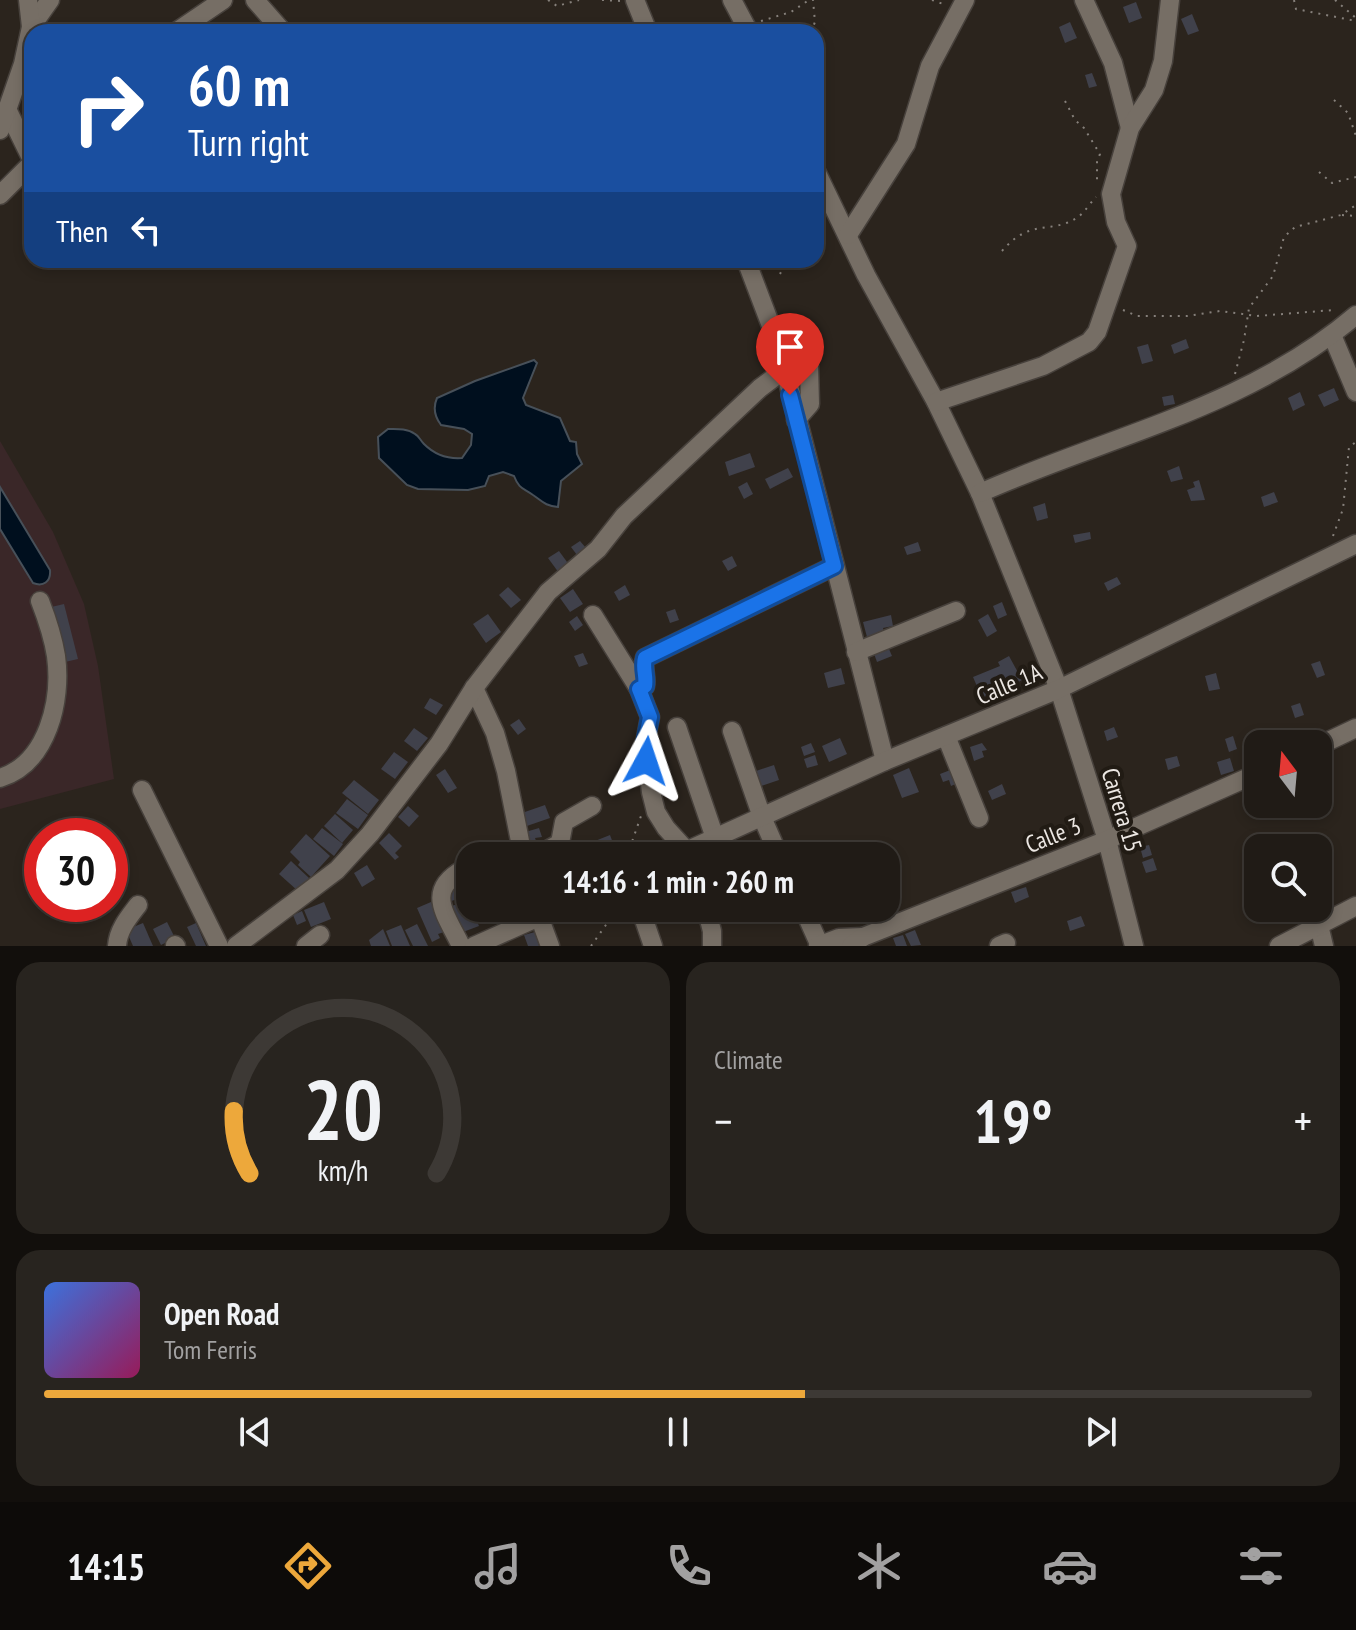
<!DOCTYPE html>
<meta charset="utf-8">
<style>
:root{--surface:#201b16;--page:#28241f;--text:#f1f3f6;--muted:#a2a1a1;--line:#3d3935;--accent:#eda83b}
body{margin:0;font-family:"PT Sans Narrow",sans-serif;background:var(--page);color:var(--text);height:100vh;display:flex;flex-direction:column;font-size:30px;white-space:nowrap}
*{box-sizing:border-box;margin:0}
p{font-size:26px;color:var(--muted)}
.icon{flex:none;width:44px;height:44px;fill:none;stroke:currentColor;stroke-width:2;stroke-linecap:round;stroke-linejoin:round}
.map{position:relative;height:946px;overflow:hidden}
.drawer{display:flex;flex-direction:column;gap:16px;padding:16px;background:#120f0c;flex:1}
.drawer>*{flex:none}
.guide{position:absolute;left:24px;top:24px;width:800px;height:244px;border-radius:24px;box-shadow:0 4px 12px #0003,0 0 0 2px var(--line);background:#1a4fa0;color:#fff;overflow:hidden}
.needle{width:52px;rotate:344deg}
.controls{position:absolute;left:1244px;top:730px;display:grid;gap:16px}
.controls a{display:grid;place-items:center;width:88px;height:88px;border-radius:16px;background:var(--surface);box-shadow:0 4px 12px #0003,0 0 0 2px var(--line);font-size:40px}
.speed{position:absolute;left:24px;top:818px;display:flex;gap:16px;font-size:40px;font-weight:700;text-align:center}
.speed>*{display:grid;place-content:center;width:104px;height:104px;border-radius:50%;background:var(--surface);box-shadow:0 4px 12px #0003,0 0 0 2px var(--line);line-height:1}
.speed .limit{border:12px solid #d22;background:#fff;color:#111}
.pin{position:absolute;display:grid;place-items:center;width:68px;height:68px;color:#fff;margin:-82px -34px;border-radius:50% 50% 50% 0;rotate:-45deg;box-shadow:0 0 8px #0007}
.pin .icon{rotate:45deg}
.me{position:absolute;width:88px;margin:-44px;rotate:5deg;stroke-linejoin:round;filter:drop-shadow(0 0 6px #0008)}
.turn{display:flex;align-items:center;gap:28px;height:168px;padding:0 32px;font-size:36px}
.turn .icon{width:104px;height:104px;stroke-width:2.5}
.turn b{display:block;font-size:56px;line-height:68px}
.then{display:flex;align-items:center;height:76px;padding:0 32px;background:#0003;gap:16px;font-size:30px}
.big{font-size:60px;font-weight:700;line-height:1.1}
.drawer .card{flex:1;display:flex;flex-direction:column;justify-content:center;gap:12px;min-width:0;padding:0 28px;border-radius:24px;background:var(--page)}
.drawer .dial{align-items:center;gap:0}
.dial svg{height:208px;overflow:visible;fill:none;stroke:var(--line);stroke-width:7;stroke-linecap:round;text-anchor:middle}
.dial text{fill:var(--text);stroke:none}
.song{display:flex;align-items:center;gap:24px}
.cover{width:96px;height:96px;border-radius:12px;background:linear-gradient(135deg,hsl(220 70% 55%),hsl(330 70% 35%))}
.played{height:8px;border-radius:4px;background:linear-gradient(90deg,var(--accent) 60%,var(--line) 60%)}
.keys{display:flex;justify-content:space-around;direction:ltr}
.heat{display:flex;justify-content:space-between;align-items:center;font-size:44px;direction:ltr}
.drawer .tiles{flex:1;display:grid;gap:16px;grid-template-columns:1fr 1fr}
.card:last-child{grid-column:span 2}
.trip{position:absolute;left:456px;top:842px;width:444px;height:80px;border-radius:24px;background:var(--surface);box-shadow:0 4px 12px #0003,0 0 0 2px var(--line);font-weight:700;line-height:80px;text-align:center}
.tab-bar{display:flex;height:128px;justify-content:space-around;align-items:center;background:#0d0b09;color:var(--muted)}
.tab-bar .icon{width:56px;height:56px}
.tab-bar .current{color:var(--accent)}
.tab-bar b{font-size:36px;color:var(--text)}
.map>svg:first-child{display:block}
.industrial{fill:#3a2728}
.water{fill:#000f1e;stroke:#475059;stroke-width:2}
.building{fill:#40414b}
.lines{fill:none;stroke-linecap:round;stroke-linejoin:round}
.minor-casing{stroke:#47413c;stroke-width:21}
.path{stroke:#86807b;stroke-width:2;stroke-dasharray:2 6;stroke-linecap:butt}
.minor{stroke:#766e65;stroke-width:18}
.route-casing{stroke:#114b97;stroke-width:20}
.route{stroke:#1a73e8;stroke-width:14}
.labels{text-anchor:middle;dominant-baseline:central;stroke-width:8;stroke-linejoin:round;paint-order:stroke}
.street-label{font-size:24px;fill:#ece7e3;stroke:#211b14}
</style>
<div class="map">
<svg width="1356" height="946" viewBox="0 0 1356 946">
<rect width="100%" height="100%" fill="#2b241d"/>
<!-- industrial -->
<polygon class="industrial" points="0,441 53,532 84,604 98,666 114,779 0,809"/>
<!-- water -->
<g class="water">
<path d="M 534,360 L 537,363 L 523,398 L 526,405 L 560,418 L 570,441 L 576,442 L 577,454 L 582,464 L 561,481 L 558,507 C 545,506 542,501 533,495 C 523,488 519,489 514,476 L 503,472 L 489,476 L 485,486 L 468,490 L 418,489 L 407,485 L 379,458 L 378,437 L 388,429 C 396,429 407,428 415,434 C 419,436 420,440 424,444 C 434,454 448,459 462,458 L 471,445 L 472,434 L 464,429 L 441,425 C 435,417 433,407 437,398 L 475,381 Z"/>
<path d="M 0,487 L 50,570 C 51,582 43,587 33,583 L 0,529 Z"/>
</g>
<!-- building -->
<g class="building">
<polygon points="1136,2 1142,18 1129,23 1123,7"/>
<polygon points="1192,14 1199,31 1188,35 1181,19"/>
<polygon points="1070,22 1077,38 1065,43 1059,27"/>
<polygon points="1092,73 1097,86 1089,88 1085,75"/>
<polygon points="1186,339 1189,348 1174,354 1171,345"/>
<polygon points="1148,344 1153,361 1142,364 1137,347"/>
<polygon points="1334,388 1339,400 1324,407 1318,395"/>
<polygon points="1300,392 1305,405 1293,411 1288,398"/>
<polygon points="1173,395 1175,404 1164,406 1162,397"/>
<polygon points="750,453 755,467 729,476 725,462"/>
<polygon points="1179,466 1183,479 1171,482 1167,471"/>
<polygon points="788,468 793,477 770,489 765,479"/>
<polygon points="1199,480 1205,500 1191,501 1187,490 1195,487 1193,482"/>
<polygon points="747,482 753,494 744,499 738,487"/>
<polygon points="1274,492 1278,502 1264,507 1261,497"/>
<polygon points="1045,503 1048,518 1037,521 1033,507"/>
<polygon points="1090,532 1091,539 1075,543 1073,535"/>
<polygon points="580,541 586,548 577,555 571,547"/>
<polygon points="918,542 921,551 907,555 904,547"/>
<polygon points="559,551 570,566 559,573 548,558"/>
<polygon points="732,556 737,566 728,571 722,561"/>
<polygon points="1117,577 1121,584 1108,591 1104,583"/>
<polygon points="625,585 630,595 619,601 614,592"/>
<polygon points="508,587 521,600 511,608 499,595"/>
<polygon points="573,589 583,604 570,612 560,598"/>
<polygon points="1002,602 1007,615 998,619 993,606"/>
<polygon points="64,604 78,659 65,662 47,608"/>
<polygon points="675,609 679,620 670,623 666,612"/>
<polygon points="488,614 501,632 486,643 473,624"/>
<polygon points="988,614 997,631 987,637 978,620"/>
<polygon points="891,615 893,626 883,628 884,632 867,637 863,622"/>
<polygon points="577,616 583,625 575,631 569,622"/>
<polygon points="886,642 892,656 877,662 872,648"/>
<polygon points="583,653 588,664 579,667 574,656"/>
<polygon points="1009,656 1022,680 1011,686 1008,681 1003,683 1005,687 982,698 973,677 1000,666 998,662"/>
<polygon points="1320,661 1325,675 1317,678 1311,664"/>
<polygon points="841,668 845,684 828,688 824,673"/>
<polygon points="1216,673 1220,689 1209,691 1205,676"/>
<polygon points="430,698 443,705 436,715 424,708"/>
<polygon points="1300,703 1304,715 1295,718 1291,706"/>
<polygon points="519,719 526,729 518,735 510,725"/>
<polygon points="1114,727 1118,737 1107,741 1104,731"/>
<polygon points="414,728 428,738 417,751 404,741"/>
<polygon points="1233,736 1237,749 1229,752 1225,739"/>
<polygon points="840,738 847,754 829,762 822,746"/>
<polygon points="811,743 815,752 804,756 801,747"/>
<polygon points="982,743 987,750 982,751 984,757 974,761 970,747"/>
<polygon points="394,752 408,762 395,779 381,769"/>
<polygon points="815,755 818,765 807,768 804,759"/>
<polygon points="1177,756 1180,766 1168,770 1165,759"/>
<polygon points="1230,758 1234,771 1221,775 1217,762"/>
<polygon points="774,765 779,780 761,786 756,771"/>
<polygon points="909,768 919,792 902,798 893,775"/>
<polygon points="445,769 457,788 448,793 436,775"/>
<polygon points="953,769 958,783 951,786 949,780 943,782 940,774"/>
<polygon points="354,780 379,800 368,814 342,793"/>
<polygon points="1002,784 1006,794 992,800 988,791"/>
<polygon points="347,799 368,815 358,829 336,813"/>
<polygon points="545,805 550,818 524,827 519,814"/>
<polygon points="408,806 419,816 409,827 398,817"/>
<polygon points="335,814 353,830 342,843 324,826"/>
<polygon points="322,828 343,844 334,856 313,839"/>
<polygon points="539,828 542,837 535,838 538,846 527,849 522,833"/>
<polygon points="389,833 402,846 395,853 399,857 395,860 379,843"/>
<polygon points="306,834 330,856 311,877 298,865 300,862 290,852"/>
<polygon points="610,835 618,856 601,856 595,841"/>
<polygon points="747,841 755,856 746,856 740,845"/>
<polygon points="1149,845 1152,855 1143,858 1140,847"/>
<polygon points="1153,858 1157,870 1146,873 1142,862"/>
<polygon points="291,861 309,878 298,891 279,874"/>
<polygon points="367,865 375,879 362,887 354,873"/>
<polygon points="457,882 462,897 449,902 444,887"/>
<polygon points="1026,887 1029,897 1015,903 1011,892"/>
<polygon points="468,900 479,926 463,932 452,906"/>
<polygon points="324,902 331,919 311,927 304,910"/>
<polygon points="431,902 444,932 438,934 440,938 432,942 417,908"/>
<polygon points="477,908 496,908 497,911 489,914 490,918 482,921"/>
<polygon points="302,911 306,921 297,925 293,915"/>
<polygon points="1081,916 1085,926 1070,931 1067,921"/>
<polygon points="167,922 175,938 161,945 153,929"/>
<polygon points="143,923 153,946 133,946 126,930"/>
<polygon points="196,923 206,946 196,946 187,927"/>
<polygon points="417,924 428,946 413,946 405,930"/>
<polygon points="401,925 410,946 392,946 386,931"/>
<polygon points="383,929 390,946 371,946 369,940"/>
<polygon points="915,930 921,945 911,946 905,934"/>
<polygon points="535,932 539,946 528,946 524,935"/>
<polygon points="903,935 907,946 896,946 893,938"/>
</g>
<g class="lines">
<!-- minor casing -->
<g class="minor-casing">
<g id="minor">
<polyline points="255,0 283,32"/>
<polyline points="635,0 648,32"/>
<polyline points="732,0 749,32"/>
<polyline points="1084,0 1113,63 1130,128"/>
<polyline points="31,27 50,0"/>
<polyline points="176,32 223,0"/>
<polyline points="7,109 32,160"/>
<polyline points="0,130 23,64 31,27 28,0"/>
<polyline points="816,171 866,275 936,402 980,493 1059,689 1107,840 1134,946"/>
<polyline points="0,195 32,163"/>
<polyline points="848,235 906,144 930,66 965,0"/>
<polyline points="746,260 779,347 885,761"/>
<polyline points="1332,335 1356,392"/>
<polyline points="936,402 1043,366 1089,342 1097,332 1127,246 1116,222 1111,194 1130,128 1154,90 1163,61 1170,0"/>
<polyline points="796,420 810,404 809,366"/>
<path d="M 980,493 C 1108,436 1247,408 1356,315"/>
<polyline points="593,615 639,689"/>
<polyline points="856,652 956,611"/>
<polyline points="474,688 495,733 506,771 523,856"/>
<polyline points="677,727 715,838"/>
<polyline points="732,731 762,817 779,856"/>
<polyline points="946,736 979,818"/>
<polyline points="1318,746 1356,728"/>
<path d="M 0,778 C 48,763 62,700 56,656 C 53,637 47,619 40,601"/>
<polyline points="142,790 219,946"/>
<path d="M 687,851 L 666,828 L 656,812 L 651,792 L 645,743 L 650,717 L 639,689 L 645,686 C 647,677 642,668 645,658 L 834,566"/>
<polyline points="543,856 544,852 560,843 564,822 592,806"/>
<polyline points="675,856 885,761 1059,689 1356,544"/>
<polyline points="536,908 550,946"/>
<polyline points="640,908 653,946"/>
<polyline points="706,908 712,931 712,946"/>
<polyline points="803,908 820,946"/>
<polyline points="1319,925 1324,946"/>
<polyline points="175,945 176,946"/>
<path d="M 117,946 C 118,930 128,918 138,905"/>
<polyline points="236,946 337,870 370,834 439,744 474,688 548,592 598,549 624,516 760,388 784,370"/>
<polyline points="306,946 320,935"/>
<path d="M 461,946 C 446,914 424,891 464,869"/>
<polyline points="474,946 559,908"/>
<polyline points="818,946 839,938 863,937"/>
<polyline points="851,946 863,937 1107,840 1258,773"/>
<polyline points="999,946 1006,943"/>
<polyline points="1279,946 1356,906"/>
</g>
</g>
<!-- path -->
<g class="path">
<polyline points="548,0 557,6 579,0"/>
<polyline points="602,0 621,1"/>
<polyline points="932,0 946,5"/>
<polyline points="1294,0 1296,9 1356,21"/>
<polyline points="1335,0 1356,18"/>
<polyline points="761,21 791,12 809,0"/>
<polyline points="721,32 731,28"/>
<polyline points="811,32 815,22 813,0"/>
<polyline points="1334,100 1348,113 1356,136"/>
<polyline points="1065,101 1075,120 1084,128 1100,154 1097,161 1097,183"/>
<polyline points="1319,172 1332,183 1356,177"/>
<polyline points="1342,215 1356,216"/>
<path d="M 1002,251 C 1031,217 1052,235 1078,217 C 1085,212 1090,203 1096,197"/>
<polyline points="780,274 787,260"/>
<polyline points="1123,310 1137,316 1187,316 1220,311 1257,316 1334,310"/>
<polyline points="1235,374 1244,340 1249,308 1273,276 1284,237 1295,227 1341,215 1356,205"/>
<polyline points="1333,536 1343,509 1349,447 1356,442"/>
<polyline points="627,856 641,816"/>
<polyline points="591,946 608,922 608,908"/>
</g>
<!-- minor -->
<use href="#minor" class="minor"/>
</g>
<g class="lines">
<!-- route casing -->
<g class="route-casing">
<path id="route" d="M 646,761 L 645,743 L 650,717 L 639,689 L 645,686 C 647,677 642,668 645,658 L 834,566 L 790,395"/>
</g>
<!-- route -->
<use href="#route" class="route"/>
</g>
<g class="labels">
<!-- street labels -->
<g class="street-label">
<text transform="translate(1009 684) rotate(-23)">Calle 1A</text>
<text transform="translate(1122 810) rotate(73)">Carrera 15</text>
<text transform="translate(1053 835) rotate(-22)">Calle 3</text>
</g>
</g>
</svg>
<div class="controls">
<a><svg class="needle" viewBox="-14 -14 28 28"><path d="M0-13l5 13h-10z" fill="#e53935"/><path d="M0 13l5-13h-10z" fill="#a2a1a1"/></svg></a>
<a><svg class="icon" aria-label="search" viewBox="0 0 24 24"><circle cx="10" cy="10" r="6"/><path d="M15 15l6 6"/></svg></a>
</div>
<div class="speed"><div class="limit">30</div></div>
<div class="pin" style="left:790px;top:395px;background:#d93025"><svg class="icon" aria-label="arrive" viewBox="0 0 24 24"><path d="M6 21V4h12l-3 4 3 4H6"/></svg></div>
<svg class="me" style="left:646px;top:761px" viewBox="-20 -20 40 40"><path d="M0-17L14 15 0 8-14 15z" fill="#1a73e8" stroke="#fff" stroke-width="4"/></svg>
<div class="trip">14:16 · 1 min · 260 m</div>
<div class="guide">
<div class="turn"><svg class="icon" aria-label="right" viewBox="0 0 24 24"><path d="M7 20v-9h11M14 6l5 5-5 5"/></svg><div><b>60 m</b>Turn right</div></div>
<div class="then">Then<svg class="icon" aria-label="left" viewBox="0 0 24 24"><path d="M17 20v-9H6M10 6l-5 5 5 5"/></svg></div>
</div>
</div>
<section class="drawer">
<div class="tiles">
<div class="card dial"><svg viewBox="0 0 100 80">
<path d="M14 69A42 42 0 1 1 86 69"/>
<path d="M14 69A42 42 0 0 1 8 45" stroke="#eda83b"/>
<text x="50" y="56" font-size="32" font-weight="700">20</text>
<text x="50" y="72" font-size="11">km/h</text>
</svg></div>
<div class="card"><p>Climate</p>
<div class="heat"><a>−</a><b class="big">19°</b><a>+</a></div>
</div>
<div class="card">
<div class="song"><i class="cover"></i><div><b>Open Road</b><p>Tom Ferris</p></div></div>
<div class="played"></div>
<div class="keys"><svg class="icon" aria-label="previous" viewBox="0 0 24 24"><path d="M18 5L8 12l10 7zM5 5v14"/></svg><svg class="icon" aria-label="pause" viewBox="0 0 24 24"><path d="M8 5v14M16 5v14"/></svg><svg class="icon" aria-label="next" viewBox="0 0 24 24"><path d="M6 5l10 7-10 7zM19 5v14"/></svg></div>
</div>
</div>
</section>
<nav class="tab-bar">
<b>14:15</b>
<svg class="icon current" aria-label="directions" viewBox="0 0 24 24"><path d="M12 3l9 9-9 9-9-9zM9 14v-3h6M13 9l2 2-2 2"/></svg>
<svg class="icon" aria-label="music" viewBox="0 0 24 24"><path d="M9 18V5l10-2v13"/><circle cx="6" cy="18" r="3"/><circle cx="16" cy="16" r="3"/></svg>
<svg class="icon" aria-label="phone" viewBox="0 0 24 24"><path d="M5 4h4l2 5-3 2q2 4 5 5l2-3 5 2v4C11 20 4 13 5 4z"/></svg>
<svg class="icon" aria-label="climate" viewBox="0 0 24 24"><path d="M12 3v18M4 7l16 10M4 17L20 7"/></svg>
<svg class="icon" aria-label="car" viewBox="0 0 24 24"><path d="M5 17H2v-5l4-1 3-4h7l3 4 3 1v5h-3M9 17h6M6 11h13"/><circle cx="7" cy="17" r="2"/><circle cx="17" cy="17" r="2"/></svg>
<svg class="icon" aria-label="filters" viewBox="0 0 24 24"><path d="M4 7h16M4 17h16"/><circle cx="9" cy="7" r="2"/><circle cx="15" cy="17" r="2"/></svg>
</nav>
